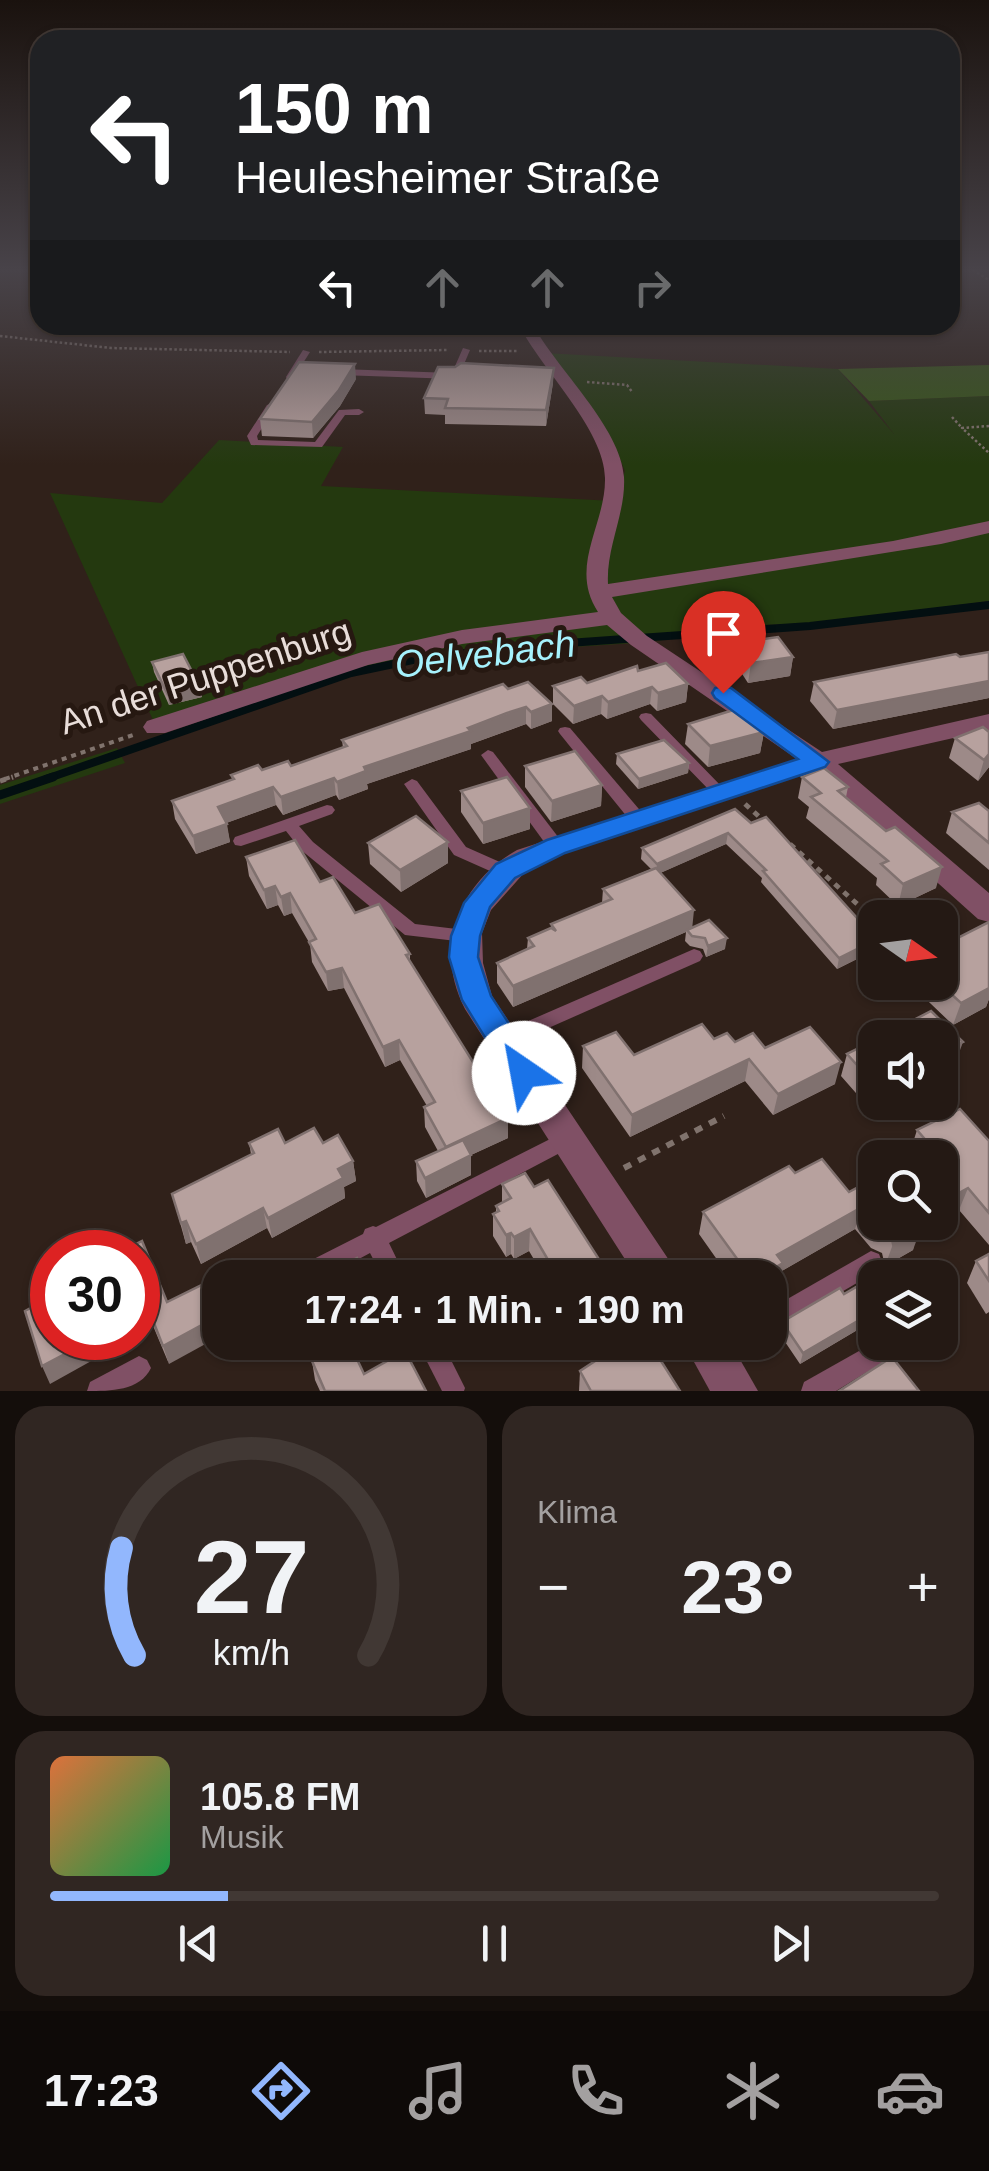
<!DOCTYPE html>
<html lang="de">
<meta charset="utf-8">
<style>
:root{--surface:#241914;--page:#302622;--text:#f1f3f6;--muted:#a3a0a0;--line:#413834;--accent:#92b7fd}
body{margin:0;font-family:Helvetica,sans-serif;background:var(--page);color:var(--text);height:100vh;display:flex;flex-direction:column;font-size:38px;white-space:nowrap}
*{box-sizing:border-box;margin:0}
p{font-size:32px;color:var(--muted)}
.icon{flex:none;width:55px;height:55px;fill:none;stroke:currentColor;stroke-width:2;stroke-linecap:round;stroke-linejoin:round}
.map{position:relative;height:1391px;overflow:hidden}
.side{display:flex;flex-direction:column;gap:15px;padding:15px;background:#140e0b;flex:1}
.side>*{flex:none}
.top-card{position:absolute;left:30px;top:30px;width:930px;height:305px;border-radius:30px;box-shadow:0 2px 8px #0004,0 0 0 2px var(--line);background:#202124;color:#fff;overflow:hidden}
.needle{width:65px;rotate:104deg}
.controls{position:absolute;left:858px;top:900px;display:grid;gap:20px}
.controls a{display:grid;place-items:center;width:100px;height:100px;border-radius:20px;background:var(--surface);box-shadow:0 2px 8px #0004,0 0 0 2px var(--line);font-size:50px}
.speed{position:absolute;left:30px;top:1230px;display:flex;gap:20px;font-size:50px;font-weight:700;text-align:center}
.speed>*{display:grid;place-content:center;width:130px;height:130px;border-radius:50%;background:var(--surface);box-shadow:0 2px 8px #0004,0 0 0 2px var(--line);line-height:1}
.speed .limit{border:15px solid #d22;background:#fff;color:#111}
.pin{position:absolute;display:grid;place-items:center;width:85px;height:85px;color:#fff;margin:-102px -42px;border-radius:50% 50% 50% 0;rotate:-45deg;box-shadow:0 0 10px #0007}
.pin .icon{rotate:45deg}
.me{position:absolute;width:110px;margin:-55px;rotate:327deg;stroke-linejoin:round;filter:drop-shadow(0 0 8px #0008)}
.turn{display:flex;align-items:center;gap:35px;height:210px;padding:0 40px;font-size:45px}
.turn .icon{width:130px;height:130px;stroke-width:2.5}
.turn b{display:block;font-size:70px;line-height:85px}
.lanes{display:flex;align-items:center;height:95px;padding:0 40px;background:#0003;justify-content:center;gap:50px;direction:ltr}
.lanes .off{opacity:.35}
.big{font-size:75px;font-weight:700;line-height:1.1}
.side .card{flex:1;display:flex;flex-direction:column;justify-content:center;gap:15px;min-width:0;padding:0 35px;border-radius:30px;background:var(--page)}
.side .dial{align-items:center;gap:0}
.dial svg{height:260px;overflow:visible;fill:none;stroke:var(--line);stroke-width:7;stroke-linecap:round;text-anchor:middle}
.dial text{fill:var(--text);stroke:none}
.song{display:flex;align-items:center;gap:30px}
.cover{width:120px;height:120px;border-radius:15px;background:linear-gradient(135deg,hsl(20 70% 55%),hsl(140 70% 35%))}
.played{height:10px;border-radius:5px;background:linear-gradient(90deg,var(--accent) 20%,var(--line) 20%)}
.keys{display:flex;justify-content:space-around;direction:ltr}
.heat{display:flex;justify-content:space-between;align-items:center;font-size:55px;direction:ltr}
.side .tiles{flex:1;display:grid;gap:15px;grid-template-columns:1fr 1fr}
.card:last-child{grid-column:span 2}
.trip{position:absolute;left:202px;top:1260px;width:585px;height:100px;border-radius:30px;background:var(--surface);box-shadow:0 2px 8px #0004,0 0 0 2px var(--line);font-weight:700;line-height:100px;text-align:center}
.menu{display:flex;height:160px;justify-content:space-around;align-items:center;background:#0e0a08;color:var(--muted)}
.menu .icon{width:70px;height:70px}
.menu .on{color:var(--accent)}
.menu b{font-size:45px;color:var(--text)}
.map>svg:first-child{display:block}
.green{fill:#24390f}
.forest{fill:#375618}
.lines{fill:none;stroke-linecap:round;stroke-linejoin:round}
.stream-far1{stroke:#030f11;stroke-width:8}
.stream{stroke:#030f11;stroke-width:9}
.path-far3{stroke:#80736d;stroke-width:2.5;stroke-dasharray:2.5 2.5;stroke-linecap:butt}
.path-far2{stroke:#80736d;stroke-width:4;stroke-dasharray:5 5;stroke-linecap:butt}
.path-far1{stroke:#80736d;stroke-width:5;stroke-dasharray:6 6;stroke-linecap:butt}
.path{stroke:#80736d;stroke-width:6;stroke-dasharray:8 8;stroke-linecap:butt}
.lane{fill:#805065;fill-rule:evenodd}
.street{fill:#805065;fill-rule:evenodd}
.wall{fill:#9d8a88}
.shaded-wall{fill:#80716f}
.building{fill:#b7a19e;stroke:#80716f;stroke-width:2.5}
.route{fill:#1a73e8;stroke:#114b97;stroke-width:2.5}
.labels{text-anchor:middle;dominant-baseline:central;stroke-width:10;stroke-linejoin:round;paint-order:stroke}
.street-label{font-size:35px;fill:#e8ddd9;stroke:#261811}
.water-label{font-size:38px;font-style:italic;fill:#a6f2fd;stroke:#261811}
</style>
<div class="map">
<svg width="989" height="1391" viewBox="0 0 989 1391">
<rect width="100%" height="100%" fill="#30211a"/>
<!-- green -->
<g class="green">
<polygon points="544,353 838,369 894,434 869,401 989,396 989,601 822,623 762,625 650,642 465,654 313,683 158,731 50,493 162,503 219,440 343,447 321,486 614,501 625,471 614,445"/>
<polygon points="117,748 125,763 0,804 0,785"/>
</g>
<!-- forest -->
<polygon class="forest" points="989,365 989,396 869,401 838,369"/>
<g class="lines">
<!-- stream-far1 -->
<polyline class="stream-far1" points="46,779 351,673 422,658 525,646 810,626 989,605"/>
<!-- stream -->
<polyline class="stream" points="0,795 53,777"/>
<!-- path-far3 -->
<g class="path-far3">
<polyline points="973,270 989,280"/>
<polyline points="0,336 111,348 290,352"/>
<polyline points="479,351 519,351"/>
<polyline points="319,352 449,350"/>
<polyline points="587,382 627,385 633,393"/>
<polyline points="952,417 962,428"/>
<polyline points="989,426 962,428 989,453"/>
</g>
<!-- path-far2 -->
<polyline class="path-far2" points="5,779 133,735"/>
<!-- path-far1 -->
<g class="path-far1">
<polyline points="0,781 13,777"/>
<polyline points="745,804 764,821"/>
<polyline points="790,844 875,920"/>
</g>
<!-- path -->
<polyline class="path" points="624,1168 724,1116"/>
<!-- lane -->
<g class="lane">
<polygon points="463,348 470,350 459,376 455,379 340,375 336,372 340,369 452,373"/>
<polygon points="303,350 310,352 293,379 287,379 286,377"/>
<polygon points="270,404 275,407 257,436 258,440 315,442 339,410 359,409 364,412 359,415 345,415 322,447 251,445 247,436 267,405"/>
<polygon points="646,713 651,714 723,788 726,791 723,794 713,794 641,720 639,717 641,714"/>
<polygon points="565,727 570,728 644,815 646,819 644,823 632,823 560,734 558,731 560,728"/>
<polygon points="488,750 493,752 562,842 564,846 562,850 550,850 481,755"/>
<polygon points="412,779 417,781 466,847 511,867 513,871 511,875 499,875 454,855 404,784"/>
<polygon points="327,805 332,806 335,810 332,814 299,826 313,842 415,924 465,930 471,931 474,936 471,941 465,942 405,935 301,850 286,831 241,846 235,845 233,841 235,837"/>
<polygon points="694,949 700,951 703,956 700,961 510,1045 503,1048 496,1045 493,1040 496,1035"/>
<polygon points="568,1130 575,1133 578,1139 575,1145 389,1243 406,1278 383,1278 370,1253 324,1278 289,1278 292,1270 363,1234 365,1229 373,1226 376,1227"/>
<polygon points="871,1251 879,1254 882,1262 879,1270 770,1334 770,1309"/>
<polygon points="417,1342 442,1342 465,1388 464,1391 442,1391"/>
<polygon points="875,1342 883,1346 887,1354 883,1362 836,1391 801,1391 804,1382"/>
<path d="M 139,1356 L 147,1360 L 151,1368 C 140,1391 110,1391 87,1391 L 90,1382 Z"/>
</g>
<!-- street -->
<g class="street">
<path d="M 519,325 L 533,325 C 557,369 621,428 624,477 C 626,513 606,547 608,584 L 893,541 L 989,521 L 989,533 L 941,544 L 612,597 L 621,613 L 647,636 L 822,752 L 989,714 L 989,730 L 838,764 L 989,893 L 989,922 L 978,919 L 813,771 L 572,850 L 524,873 L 491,910 L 482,933 L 483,963 L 492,996 L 681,1278 L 637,1278 L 465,1009 C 433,948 459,883 517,850 L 797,759 L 631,645 L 607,625 L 462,644 L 368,665 L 165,733 L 147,733 L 143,727 L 147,721 L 362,652 L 462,630 L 598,612 C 568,566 606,525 605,478 C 605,430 541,369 519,325 Z"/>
<polygon points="683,1342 730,1342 758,1391 710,1391"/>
</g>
</g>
<!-- wall -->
<g class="wall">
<polygon points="356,379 340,406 313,438 262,436 260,419"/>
<polygon points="553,383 546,426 445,424 445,415 425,414 424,398"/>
<polygon points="737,643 793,657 790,676 748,683 735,663"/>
<polygon points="989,652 989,698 833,729 810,701 814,682"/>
<polygon points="152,662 200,687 202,697 169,705 154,672"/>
<polygon points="638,671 688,684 686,702 657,711 650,704 607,719 601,714 573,724 553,704 553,686 587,683"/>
<polygon points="508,689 552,721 531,729 526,724 507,731 471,744 471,749 367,784 368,789 339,800 336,795 283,815 276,805 226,823 230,842 196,854 175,819 172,801 232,779 231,775 291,766 343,748 342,740"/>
<polygon points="688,724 764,732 760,753 708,767 685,744"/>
<polygon points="983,727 989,767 978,781 949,758 955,738"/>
<polygon points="617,754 689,763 688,773 638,789 616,764"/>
<polygon points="525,766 602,785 601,806 551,822 525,787"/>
<polygon points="802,777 848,787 846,797 936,888 898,906 876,885 877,878 806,818 809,807 798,798"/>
<polygon points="461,791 530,829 483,844 461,812"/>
<polygon points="735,809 873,951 837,969 761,882 762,878 726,844 660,873 692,927 725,949 706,957 703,949 690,946 685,941 686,932 513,1007 497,983 497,963 527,949 528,938 551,928 551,924 602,903 603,889 651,869 641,859 642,848"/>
<polygon points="989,811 989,870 946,833 952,812"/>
<polygon points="448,842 448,863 401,892 370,864 368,843"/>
<polygon points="246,857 320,882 355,913 410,954 410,962 508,1118 508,1138 471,1155 471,1175 426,1198 417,1181 416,1161 438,1151 425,1127 424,1107 427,1106 400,1060 385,1067 344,988 328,991 312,962 310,944 292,913 284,916 278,905 267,909 249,876"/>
<polygon points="989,922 989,999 986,1007 953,1025 908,982 940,982"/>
<polygon points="714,1039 765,1048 835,1084 773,1115 745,1081 630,1137 582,1068 583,1046 634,1055"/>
<polygon points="875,1040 875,1102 882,1102 870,1109 841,1076 847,1054"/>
<polygon points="917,1130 989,1141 989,1245 959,1210 948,1216 940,1206 940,1158 914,1158 910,1152"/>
<polygon points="249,1143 323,1143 353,1161 356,1181 344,1187 345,1198 272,1238 267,1228 201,1264 191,1242 186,1244 172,1194 251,1154"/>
<polygon points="795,1173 849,1192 917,1222 913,1250 885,1266 882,1253 871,1248 855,1229 780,1272 777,1285 770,1289 770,1278 730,1278 699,1234 703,1212"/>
<polygon points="502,1184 534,1187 611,1278 545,1278 529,1251 514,1259 511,1254 506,1257 493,1236 493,1214 496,1212 496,1206 502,1203"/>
<polygon points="142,1241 169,1364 151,1321 138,1329 138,1252"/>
<polygon points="989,1254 989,1312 986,1314 967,1283 976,1261"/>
<polygon points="840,1288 875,1334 866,1339 859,1329 800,1364 779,1333 782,1322"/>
<polygon points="309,1342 381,1342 356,1357 364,1374 426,1391 320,1391 315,1380 312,1361 316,1358"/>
<polygon points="580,1371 680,1391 579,1391"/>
</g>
<!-- shaded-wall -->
<g class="shaded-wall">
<polygon points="355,364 356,379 340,406 313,438 312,422"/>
<polygon points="554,368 553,383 546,426 546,410"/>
<polygon points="793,657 790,676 748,683 751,663"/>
<polygon points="989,681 989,698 833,729 837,710"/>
<polygon points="688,684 686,702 657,711 658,693"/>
<polygon points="200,687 202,697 169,705 168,695"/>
<polygon points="652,687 650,704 607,719 608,702"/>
<polygon points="602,696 601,714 573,724 574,706"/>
<polygon points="552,704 552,721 531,729 531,712"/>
<polygon points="526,707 526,724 471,744 471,749 367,784 368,789 339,800 337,782 364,767"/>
<polygon points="764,732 760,753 708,767 710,746"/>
<polygon points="989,754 989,767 978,781 984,760"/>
<polygon points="689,763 688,773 638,789 639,779"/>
<polygon points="334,778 336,795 283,815 281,797"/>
<polygon points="602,785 601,806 551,822 552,801"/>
<polygon points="273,787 276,805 221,825 218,807"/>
<polygon points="530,808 530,829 483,844 483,823"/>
<polygon points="227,824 230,842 196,854 193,836"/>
<polygon points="728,833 726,844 656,875 657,864"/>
<polygon points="448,842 448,863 401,892 400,870"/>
<polygon points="942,867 936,888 898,906 903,884"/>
<polygon points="275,886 278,905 267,909 264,890"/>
<polygon points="290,893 292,913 284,916 281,897"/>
<polygon points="694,910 692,930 687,930 686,932 513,1007 513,986"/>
<polygon points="727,938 725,949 706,957 708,946"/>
<polygon points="875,940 873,951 837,969 839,958"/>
<polygon points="342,968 344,988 328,991 326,972"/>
<polygon points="989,982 989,999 986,1007 953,1025 961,1003"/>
<polygon points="399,1040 400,1060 385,1067 383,1047"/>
<polygon points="963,1042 955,1064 940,1072 940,1053"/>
<polygon points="749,1059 745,1081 630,1137 632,1115"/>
<polygon points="841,1062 835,1084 773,1115 778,1094"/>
<polygon points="875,1093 875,1102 882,1102 870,1109"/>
<polygon points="508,1118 508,1138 471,1155 471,1175 426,1198 425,1178 446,1147"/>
<polygon points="353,1161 356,1181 344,1187 345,1198 272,1238 268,1218 338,1169"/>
<polygon points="968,1188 959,1210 948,1216 957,1194"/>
<polygon points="862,1207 855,1229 780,1272 777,1285 770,1289 770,1278 757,1278 777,1255"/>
<polygon points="263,1208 267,1228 201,1264 196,1244"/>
<polygon points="186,1221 191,1242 186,1244 181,1223"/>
<polygon points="921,1228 913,1250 885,1266 893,1244"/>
<polygon points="530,1229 529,1251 514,1259 514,1237"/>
<polygon points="511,1233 511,1254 506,1257 506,1235"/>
<polygon points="146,1303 151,1321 138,1329 138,1307"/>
<polygon points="220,1315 220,1336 169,1364 163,1346"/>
<polygon points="863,1318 859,1329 800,1364 803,1353"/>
<polygon points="875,1326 875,1334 866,1339 870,1328"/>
<polygon points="95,1338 122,1338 109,1345 111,1350 50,1384 42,1366"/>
<polygon points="348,1342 381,1342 351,1360"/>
</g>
<!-- building -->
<g class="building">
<polygon points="299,362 355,364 339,390 312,422 260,419"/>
<polygon points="461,363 554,368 546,410 445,408 448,399 424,398 438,367 455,367"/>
<polygon points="778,637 793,657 751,663 737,643"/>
<polygon points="989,652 989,681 837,710 814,682 956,654 960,657"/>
<polygon points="183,654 200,687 168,695 152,662"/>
<polygon points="666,663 688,684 658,693 652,687 608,702 602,696 574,706 553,686 581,677 587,683 637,666 638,671"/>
<polygon points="528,682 552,704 531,712 526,707 507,713 468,728 471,731 364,767 366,771 337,782 334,778 281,797 273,787 218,807 227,824 193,836 172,801 234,779 231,775 258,765 262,770 288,761 291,766 347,746 342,740 503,684 508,689"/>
<polygon points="740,708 764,732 710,746 688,724"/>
<polygon points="983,727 989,732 989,754 984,760 955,738"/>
<polygon points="664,740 689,763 639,779 617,754"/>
<polygon points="575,751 602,785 552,801 525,766"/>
<polygon points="824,768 848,787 838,791 886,831 895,827 942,867 903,884 881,864 888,861 811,797 821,793 802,777"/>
<polygon points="507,777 530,808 483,823 461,791"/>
<polygon points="979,803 989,811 989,843 952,812"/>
<polygon points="735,809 751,823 766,817 875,938 875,940 839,958 763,871 766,870 728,833 657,864 642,848"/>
<polygon points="416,816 448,842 400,870 368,843"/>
<polygon points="295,840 320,882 333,877 355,913 379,904 410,954 406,955 508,1118 446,1147 424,1107 435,1102 399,1040 383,1047 342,968 326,972 309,942 316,939 290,893 281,897 275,886 264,890 246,857"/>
<polygon points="656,868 694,910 513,986 497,963 534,946 528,938 551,928 556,931 551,924 612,899 603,889"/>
<polygon points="709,920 727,938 708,946 705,938 692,936 687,930"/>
<polygon points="989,922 989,988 961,1003 938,982 940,982 940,947"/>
<polygon points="931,1011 963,1042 940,1053 940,1038 879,1038"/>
<polygon points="702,1024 714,1039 727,1033 735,1042 753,1033 765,1048 810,1027 841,1062 778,1094 749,1059 632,1115 583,1046 616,1032 634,1055"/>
<polygon points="875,1040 875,1085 847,1054"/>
<polygon points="960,1109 989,1141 989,1213 968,1188 957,1194 940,1175 940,1158 925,1158 918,1150 929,1144 917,1130"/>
<polygon points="314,1128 323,1143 338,1135 353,1161 338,1169 343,1178 268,1218 263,1208 196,1244 186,1221 181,1223 172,1194 254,1153 249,1143 278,1129 285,1143"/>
<polygon points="463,1140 471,1155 425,1178 416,1161"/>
<polygon points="822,1159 849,1192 875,1178 875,1222 862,1207 777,1255 783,1263 757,1278 751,1278 703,1212 789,1166 795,1173"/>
<polygon points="525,1173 534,1187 548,1180 611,1278 557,1278 558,1277 530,1229 514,1237 511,1233 506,1235 493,1214 499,1211 496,1206 511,1198 502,1184"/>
<polygon points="875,1222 917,1222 921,1228 893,1244 890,1231 878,1226"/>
<polygon points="142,1241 167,1302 232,1270 236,1278 220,1278 220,1315 163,1346 146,1303 138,1307 138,1252 120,1252"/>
<polygon points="989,1254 989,1281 976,1261"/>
<polygon points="357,1258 367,1278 320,1278"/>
<polygon points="310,1263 317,1278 284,1278 284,1277"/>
<polygon points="887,1269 893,1278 875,1278 875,1326 870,1328 863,1318 803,1353 782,1322 840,1288 844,1294"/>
<polygon points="52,1296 52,1338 95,1338 42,1366 25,1311"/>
<polygon points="315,1342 349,1342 364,1374 405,1351 426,1391 325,1391 312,1361 321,1356"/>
<polygon points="624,1342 649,1342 680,1391 591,1391 580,1371"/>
<polygon points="892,1357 919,1391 839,1391"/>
</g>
<!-- sky -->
<linearGradient id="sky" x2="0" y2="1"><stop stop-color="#1a120e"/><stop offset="0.58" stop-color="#484349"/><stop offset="1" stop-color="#484349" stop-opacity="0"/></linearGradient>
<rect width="989" height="465" fill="url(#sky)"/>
<!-- route -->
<polygon class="route" points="723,686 731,688 829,762 825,767 565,853 515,878 490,907 480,936 478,957 491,996 541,1073 536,1083 524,1086 513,1083 462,1000 449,957 451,936 464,903 496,864 547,840 798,759 715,698 712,693 715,688"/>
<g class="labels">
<!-- street labels -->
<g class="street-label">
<text transform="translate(205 676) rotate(-18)">An der Puppenburg</text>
</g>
<!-- water labels -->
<g class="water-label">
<text transform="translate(485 654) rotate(-7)">Oelvebach</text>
</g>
</g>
</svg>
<div class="controls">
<a><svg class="needle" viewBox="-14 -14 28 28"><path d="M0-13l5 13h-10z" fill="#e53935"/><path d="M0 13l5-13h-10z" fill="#a3a0a0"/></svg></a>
<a><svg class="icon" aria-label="sound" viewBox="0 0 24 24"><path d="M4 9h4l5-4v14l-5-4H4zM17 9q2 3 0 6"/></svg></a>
<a><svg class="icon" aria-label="search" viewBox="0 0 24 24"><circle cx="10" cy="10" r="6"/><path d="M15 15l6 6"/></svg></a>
<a><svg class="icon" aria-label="layers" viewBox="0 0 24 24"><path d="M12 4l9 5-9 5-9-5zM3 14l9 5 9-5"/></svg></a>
</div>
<div class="speed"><div class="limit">30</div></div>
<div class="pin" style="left:723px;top:693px;background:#d93025"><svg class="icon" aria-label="arrive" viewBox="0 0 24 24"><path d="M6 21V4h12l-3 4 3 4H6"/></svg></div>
<svg class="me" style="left:524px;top:1073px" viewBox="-20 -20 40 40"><circle r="19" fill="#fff"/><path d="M0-13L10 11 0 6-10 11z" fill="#1a73e8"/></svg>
<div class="trip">17:24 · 1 Min. · 190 m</div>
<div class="top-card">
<div class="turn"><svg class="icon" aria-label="left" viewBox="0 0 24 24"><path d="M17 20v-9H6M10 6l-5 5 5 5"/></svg><div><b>150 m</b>Heulesheimer Straße</div></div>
<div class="lanes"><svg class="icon" aria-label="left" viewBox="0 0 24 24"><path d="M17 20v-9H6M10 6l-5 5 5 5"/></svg><svg class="icon off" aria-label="ahead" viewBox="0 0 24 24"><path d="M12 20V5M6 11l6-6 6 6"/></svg><svg class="icon off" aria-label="ahead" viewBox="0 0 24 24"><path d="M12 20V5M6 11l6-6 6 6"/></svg><svg class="icon off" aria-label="right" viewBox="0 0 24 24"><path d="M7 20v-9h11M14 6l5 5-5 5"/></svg></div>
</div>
</div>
<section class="side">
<div class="tiles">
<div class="card dial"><svg viewBox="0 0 100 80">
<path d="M14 69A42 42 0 1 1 86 69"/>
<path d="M14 69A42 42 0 0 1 10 36" stroke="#92b7fd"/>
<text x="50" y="56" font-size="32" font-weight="700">27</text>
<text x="50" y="72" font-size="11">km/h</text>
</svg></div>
<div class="card"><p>Klima</p>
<div class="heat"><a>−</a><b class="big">23°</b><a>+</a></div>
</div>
<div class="card">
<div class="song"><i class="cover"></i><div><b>105.8 FM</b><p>Musik</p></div></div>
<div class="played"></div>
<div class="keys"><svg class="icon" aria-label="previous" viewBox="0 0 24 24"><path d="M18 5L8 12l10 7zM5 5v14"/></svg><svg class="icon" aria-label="pause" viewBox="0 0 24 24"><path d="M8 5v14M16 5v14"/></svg><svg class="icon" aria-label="next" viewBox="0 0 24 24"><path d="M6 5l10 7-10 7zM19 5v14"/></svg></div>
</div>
</div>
</section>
<nav class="menu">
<b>17:23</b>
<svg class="icon on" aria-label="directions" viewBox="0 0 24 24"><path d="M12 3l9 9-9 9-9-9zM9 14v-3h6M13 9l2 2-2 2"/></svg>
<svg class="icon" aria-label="music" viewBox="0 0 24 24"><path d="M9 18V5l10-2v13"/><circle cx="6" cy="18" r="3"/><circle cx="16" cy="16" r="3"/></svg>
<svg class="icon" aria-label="phone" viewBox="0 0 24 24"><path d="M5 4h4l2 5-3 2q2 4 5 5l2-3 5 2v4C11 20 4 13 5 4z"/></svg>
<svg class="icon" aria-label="climate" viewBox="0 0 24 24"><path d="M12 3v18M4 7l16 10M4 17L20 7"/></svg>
<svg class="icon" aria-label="car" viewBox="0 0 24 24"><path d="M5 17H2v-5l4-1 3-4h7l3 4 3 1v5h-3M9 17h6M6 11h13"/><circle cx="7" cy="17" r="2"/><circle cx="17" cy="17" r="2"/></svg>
</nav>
